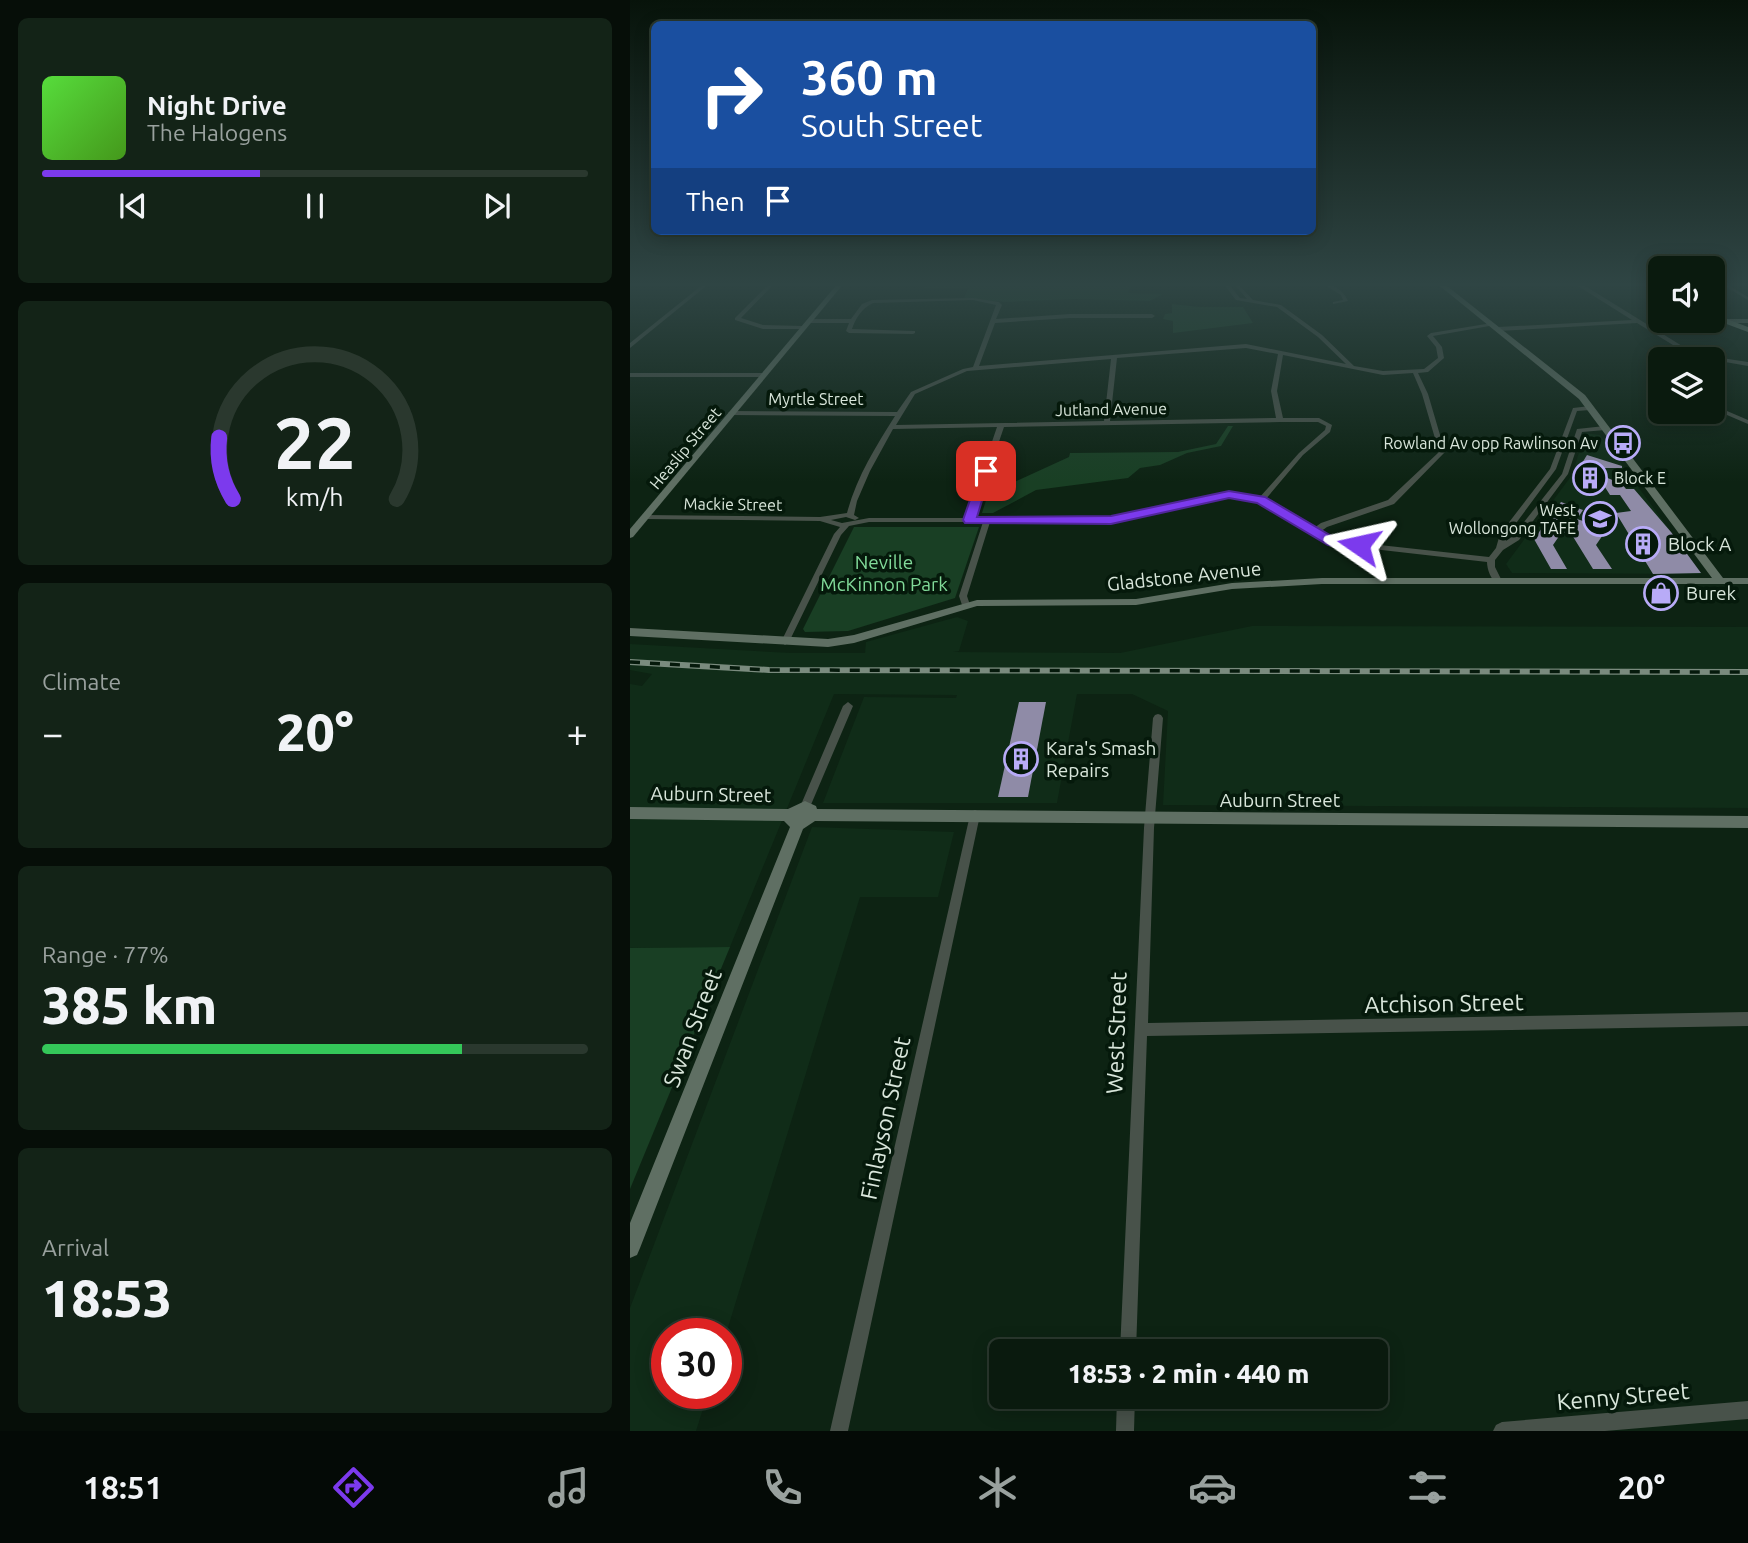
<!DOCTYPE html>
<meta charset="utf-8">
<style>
:root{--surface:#0a1a0e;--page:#132317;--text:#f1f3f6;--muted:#99a19e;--line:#2a382e;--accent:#7c3aed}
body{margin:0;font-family:Ubuntu,sans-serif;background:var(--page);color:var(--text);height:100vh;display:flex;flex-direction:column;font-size:26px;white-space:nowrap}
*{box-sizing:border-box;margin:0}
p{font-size:23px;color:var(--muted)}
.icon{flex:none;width:38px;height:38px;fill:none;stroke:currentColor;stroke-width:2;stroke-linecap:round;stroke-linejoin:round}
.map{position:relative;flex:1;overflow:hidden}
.details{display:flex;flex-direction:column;gap:18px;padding:18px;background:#060e08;width:630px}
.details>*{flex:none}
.hud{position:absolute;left:21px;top:21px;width:665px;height:214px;border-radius:10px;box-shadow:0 4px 18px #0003,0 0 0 2px var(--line);background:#1a4fa0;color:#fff;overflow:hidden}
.controls{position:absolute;left:1018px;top:256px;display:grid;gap:14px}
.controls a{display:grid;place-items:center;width:77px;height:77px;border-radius:10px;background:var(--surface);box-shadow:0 4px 18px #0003,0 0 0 2px var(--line);font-size:35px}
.speed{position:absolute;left:21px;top:1318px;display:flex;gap:14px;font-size:35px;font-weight:700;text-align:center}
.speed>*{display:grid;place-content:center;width:91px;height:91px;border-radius:50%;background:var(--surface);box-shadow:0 4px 18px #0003,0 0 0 2px var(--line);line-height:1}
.speed .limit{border:10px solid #d22;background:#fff;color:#111}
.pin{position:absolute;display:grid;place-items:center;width:60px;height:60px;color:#fff;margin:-30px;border-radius:14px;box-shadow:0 4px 10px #0006}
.me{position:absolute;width:77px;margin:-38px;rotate:281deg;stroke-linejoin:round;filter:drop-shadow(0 0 5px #0008)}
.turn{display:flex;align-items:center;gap:24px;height:147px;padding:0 35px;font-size:32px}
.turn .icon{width:91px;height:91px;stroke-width:2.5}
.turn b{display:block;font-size:49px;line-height:60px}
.then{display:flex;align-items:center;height:66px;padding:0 35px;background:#0003;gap:14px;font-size:26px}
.big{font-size:52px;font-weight:800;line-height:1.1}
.details .tile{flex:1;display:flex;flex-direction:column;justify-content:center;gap:10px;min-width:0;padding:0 24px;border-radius:10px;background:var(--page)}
.details .dial{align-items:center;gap:0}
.dial svg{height:182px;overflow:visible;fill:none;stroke:var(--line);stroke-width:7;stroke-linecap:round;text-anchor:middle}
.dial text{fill:var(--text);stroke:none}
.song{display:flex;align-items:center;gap:21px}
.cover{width:84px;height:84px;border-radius:10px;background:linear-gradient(135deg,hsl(110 70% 55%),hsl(100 70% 35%))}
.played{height:7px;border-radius:4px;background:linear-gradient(90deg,var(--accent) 40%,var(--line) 40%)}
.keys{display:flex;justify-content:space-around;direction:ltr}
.heat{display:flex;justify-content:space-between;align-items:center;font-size:38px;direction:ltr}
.charge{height:10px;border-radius:5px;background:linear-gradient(90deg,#34c759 77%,var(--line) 0)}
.trip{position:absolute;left:359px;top:1339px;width:399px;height:70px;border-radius:10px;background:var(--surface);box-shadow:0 4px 18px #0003,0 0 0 2px var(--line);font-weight:800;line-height:70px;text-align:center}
.menu{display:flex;height:112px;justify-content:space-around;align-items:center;background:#040a06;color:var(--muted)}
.menu .icon{width:49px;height:49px}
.menu .current{color:var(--accent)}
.menu b{font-size:32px;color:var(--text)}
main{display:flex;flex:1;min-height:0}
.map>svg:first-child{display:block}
.built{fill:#102c18}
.green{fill:#193f24}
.building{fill:#8f8ba7}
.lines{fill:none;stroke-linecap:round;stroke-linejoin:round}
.street{fill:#48524a;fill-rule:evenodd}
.secondary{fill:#5f6f63;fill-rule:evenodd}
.primary{fill:#718676;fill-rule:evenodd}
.rail-casing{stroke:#7a8b7e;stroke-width:6}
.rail{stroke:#05190b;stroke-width:3.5;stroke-dasharray:10;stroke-linecap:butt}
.route{fill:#7c3aed;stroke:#51269a;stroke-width:2}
.labels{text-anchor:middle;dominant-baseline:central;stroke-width:7;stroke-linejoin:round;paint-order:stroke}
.far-street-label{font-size:16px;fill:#d9e6db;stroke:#05190b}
.far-poi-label{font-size:16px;fill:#d9e6db;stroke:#05190b;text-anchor:end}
.poi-label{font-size:19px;fill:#d9e6db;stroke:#05190b;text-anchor:start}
.park-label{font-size:19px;fill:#81da99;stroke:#05190b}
.street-label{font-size:19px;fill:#d9e6db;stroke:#05190b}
.near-street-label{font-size:23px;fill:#d9e6db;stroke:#05190b}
</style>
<main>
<section class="details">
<div class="tile">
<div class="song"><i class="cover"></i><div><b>Night Drive</b><p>The Halogens</p></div></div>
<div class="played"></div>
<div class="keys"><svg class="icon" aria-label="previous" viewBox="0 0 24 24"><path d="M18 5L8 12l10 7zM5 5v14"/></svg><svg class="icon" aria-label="pause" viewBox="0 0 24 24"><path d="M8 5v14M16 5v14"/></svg><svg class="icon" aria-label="next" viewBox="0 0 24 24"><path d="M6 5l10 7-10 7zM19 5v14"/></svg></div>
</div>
<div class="tile dial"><svg viewBox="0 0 100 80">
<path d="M14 69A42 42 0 1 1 86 69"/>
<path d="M14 69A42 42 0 0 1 8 42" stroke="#7c3aed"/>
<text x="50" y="56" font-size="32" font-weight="700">22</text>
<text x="50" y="72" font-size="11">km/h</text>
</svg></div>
<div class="tile"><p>Climate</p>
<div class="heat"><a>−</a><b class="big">20°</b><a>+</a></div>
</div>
<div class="tile"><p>Range · 77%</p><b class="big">385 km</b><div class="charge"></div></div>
<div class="tile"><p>Arrival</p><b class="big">18:53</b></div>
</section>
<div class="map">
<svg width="1118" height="1431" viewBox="0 0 1118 1431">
<rect width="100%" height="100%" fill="#0d2313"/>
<!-- built -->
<g class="built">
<polygon points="955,433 970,435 1072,574 882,573 876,564 942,475"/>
<polygon points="327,617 338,621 329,651 323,652 490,653 622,626 1118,627 1118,808 533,805 538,711 502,694 447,694 427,803 193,803 234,697 326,698 327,695 204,694 100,947 0,948 0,684 12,686 22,674 0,670 0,644 161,653 235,653 236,642"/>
<polygon points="182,827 324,832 308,897 230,897 96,1334 37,1334 37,1393 78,1393 66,1431 0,1431 0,1308"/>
</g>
<!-- green -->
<g class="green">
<polygon points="316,282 503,282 498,293 533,294 520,301 444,299 375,302 334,298 338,288 291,288"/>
<polygon points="542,304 569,307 613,307 623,323 543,333 543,321 533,319 535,314 542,313"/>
<polygon points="598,426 603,426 591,446 557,453 530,465 510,468 498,478 406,490 363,513 352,513 358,494 439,457 440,453 548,452 586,444"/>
<polygon points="224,527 349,527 325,598 218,631 175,632 173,629"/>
<polygon points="100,947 0,1189 0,948"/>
</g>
<!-- building -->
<g class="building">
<polygon points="957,455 992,466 992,468 949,468"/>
<polygon points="956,469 992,484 996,489 1004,489 1041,532 1071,573 1023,574 986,513 1001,511 990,495 980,495 973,484 970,489 946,482"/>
<polygon points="931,502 953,510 947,519 977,529 966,545 982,569 963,569 942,535 932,532 923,545 937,569 921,569 904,539"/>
<polygon points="389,702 416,702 398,797 368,797"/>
</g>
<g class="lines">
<!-- street -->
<g class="street">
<polygon points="76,282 81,282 0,348 0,343"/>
<polygon points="141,282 146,282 111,318 133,325 173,326 176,328 175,329 133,329 105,320 105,318"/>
<path d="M 598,282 L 602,282 L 600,286 L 610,298 L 617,299 L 605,285 L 607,282 L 611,282 L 609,285 L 623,300 L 651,305 L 692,335 L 724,366 L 753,371 L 794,369 L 808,358 L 806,347 L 797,336 L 801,333 L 862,323 L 865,325 L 803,336 L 812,347 L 814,358 L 798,372 L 788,373 L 798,394 L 815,452 L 764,504 L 697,527 L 690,532 L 704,540 L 859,557 L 866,548 L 870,534 L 920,469 L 943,408 L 960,406 L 963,408 L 960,410 L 947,411 L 926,469 L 878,534 L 876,541 L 883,536 L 932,474 L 947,429 L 975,426 L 978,428 L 975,430 L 952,432 L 938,474 L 889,540 L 873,550 L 865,560 L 865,567 L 872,581 L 868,584 C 861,581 857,569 857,562 L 699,544 L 685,535 L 680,535 L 680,532 L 629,502 L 599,496 L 481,522 L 360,522 L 337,596 L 340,605 L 336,608 L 332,605 L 329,596 L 353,522 L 239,522 L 219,526 L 211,535 L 159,642 L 155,645 L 151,642 L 204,534 L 210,527 L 190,521 L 15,519 L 11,517 L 15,515 L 190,517 L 217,513 C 226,478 246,446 265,416 L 101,415 L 98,413 L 101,411 L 267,412 L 281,392 L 333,369 L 343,367 L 366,305 L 343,300 L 243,303 C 232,308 225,319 222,329 L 285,331 L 285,333 L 283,334 L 219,333 L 216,331 L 219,323 L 179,323 L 176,321 L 179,319 L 221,319 L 232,304 L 242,300 L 343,298 L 369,302 L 372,305 L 366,319 L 440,314 L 522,314 L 525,316 L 522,318 L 440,318 L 365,323 L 349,366 L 616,344 L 716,364 L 688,337 L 647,307 L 606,300 L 595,286 ZM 616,348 L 648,354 L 641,391 L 646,418 L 480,421 L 487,358 ZM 653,355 L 753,375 L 783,373 L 792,394 L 809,452 L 758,500 L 691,523 L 684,528 L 635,500 L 673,455 L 700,432 L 702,425 L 689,418 L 653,418 L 647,391 ZM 481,359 L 474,421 L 266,425 L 285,394 L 337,371 ZM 650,422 L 688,422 L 696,426 L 695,430 L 669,453 L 629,498 L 599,492 L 481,518 L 343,518 L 374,427 ZM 367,427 L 336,518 L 239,518 L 212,523 L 201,520 L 216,517 L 225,520 L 229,518 L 224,515 L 227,501 L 240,471 L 263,429 Z"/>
<path d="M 690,282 C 701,282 714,291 718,301 L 703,304 L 703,302 L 713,300 L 711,295 Z"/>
<polygon points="948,282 952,282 952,284 1065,354 1118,362 1118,366 1061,356 1007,323 868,331 865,329 868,327 1002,320 948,286"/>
<polygon points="1088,282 1093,282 1118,297 1118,300"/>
<polygon points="0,373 133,373 136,375 133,377 0,377"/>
<polygon points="1030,380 1031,384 1028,383 1027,382"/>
<polygon points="1083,405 1118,420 1118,424 1083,409"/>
<polygon points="218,702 223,706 180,807 179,810 175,811 171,810 170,807 213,706"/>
<polygon points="528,714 531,715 533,718 524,828 518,1023 1118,1012 1118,1026 517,1036 506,1351 490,1351 514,828 523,718 525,715"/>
<polygon points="345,810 349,812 350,815 218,1431 200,1431 340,815 341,812"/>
<polygon points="487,1396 505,1396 504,1431 486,1431"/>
<polygon points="1118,1401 1118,1419 975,1431 863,1431 866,1425 872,1422"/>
</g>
<!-- secondary -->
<g class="secondary">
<polygon points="209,282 215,282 3,537 0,538 0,529"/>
<polygon points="805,282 812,282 955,395 1093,578 1118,578 1118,584 692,584 602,589 506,605 347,606 224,643 198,647 0,636 0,628 198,639 224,635 347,600 506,599 602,583 692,578 1082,578 949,399"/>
<polygon points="1118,319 1118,323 1096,323 1093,321 1096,319"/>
<polygon points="175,801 186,806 187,809 1118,816 1118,828 185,821 173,829 10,1248 7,1255 0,1258 0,1223 160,827 154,821 0,819 0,807 158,809"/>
</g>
<!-- primary -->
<g class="primary">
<polygon points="1008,282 1016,282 1031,291 1031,296"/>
<polygon points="1083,314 1118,327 1118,332 1083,319"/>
</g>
<!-- rail casing -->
<g class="rail-casing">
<polyline id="rail" points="0,662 139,670 1118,672"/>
</g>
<!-- rail -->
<use href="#rail" class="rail"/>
</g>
<!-- sky -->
<linearGradient id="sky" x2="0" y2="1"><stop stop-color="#07130a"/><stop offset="0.59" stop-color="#2f4544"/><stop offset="1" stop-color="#2f4544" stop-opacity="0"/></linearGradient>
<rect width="1118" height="482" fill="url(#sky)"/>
<!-- route -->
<polygon class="route" points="356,467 361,471 347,517 481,516 599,491 635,497 705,538 729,541 735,545 729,549 698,545 627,503 599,498 481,524 335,523 333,520 350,471"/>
<!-- icons -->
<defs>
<g id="bus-ring" transform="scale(1.75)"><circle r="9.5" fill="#05190b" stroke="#b8abf7" stroke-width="1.5"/><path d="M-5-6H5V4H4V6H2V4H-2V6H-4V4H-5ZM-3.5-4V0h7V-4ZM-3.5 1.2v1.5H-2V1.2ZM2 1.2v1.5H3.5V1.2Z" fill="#b8abf7"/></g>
<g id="building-ring" transform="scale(1.75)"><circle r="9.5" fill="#05190b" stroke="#b8abf7" stroke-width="1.5"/><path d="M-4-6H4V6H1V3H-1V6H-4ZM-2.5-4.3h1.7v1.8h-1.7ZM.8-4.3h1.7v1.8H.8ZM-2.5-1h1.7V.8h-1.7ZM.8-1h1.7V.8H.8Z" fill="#b8abf7"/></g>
<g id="university-ring" transform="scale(1.75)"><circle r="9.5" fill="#05190b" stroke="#b8abf7" stroke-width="1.5"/><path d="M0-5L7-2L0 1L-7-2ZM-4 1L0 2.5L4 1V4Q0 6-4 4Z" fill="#b8abf7"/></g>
<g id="shop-ring" transform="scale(1.75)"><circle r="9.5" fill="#05190b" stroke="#b8abf7" stroke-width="1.5"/><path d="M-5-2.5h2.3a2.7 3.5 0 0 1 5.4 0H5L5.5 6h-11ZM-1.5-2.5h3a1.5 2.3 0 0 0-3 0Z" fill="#b8abf7"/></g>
</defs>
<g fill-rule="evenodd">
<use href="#bus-ring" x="993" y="443"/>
<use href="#building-ring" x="960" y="478"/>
<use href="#university-ring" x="970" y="519"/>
<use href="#building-ring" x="1013" y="544"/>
<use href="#shop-ring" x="1031" y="593"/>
<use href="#building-ring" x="391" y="759"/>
</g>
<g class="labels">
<!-- far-street labels -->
<g class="far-street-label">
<text x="186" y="399">Myrtle Street</text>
<text transform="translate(481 409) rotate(-1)">Jutland Avenue</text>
<text transform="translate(55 448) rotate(-50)">Heaslip Street</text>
<text transform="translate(103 504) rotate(1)">Mackie Street</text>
</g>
<!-- far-poi labels -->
<g class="far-poi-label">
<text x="968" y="443">Rowland Av opp Rawlinson Av</text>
<text x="984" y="478" text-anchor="start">Block E</text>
<text x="946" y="510">West<tspan x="946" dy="18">Wollongong TAFE</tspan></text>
</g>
<!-- poi labels -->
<g class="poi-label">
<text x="1038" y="544">Block A</text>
<text x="1056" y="593">Burek</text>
<text x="416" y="748">Kara's Smash<tspan x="416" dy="22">Repairs</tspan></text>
</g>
<!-- park labels -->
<g class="park-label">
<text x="254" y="562">Neville<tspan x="254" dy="22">McKinnon Park</tspan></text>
</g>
<!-- street labels -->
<g class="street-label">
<text transform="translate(554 576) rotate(-6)">Gladstone Avenue</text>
<text transform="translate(81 794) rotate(1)">Auburn Street</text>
<text x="650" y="800">Auburn Street</text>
</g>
<!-- near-street labels -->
<g class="near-street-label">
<text transform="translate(814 1003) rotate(-1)">Atchison Street</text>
<text transform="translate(62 1028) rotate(-69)">Swan Street</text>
<text transform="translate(486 1033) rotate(-88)">West Street</text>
<text transform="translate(255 1118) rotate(-78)">Finlayson Street</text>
<text transform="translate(993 1396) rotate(-5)">Kenny Street</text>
</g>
</g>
</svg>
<div class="controls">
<a><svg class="icon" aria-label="sound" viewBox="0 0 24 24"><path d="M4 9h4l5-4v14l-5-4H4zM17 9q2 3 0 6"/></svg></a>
<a><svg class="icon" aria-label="layers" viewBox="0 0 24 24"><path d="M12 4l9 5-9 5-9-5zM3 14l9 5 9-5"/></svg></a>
</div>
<div class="speed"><div class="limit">30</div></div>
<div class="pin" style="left:356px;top:471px;background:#d93025"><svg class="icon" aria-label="arrive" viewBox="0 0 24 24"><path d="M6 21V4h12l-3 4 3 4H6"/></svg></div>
<svg class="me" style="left:729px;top:545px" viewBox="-20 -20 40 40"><path d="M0-17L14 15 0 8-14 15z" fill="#7c3aed" stroke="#fff" stroke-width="4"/></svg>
<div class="trip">18:53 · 2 min · 440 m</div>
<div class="hud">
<div class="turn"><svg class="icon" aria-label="right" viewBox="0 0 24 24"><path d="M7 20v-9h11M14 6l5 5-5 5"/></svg><div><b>360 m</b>South Street</div></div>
<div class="then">Then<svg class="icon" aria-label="arrive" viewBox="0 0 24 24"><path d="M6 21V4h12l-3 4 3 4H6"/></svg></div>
</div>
</div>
</main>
<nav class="menu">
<b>18:51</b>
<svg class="icon current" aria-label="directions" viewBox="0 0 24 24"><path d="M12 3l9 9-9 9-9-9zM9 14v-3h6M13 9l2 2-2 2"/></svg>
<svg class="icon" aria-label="music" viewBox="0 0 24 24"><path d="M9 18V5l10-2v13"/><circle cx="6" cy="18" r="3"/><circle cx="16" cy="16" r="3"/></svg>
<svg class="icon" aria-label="phone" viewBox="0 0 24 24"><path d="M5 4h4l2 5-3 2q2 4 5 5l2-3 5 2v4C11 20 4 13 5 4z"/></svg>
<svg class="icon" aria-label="climate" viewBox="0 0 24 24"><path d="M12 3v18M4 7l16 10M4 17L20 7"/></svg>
<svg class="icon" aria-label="car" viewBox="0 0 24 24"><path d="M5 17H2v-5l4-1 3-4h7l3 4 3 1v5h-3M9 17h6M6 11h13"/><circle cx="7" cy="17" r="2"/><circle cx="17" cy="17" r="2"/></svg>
<svg class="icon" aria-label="filters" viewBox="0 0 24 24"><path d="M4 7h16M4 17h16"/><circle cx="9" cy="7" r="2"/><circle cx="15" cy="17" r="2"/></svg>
<b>20°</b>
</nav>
